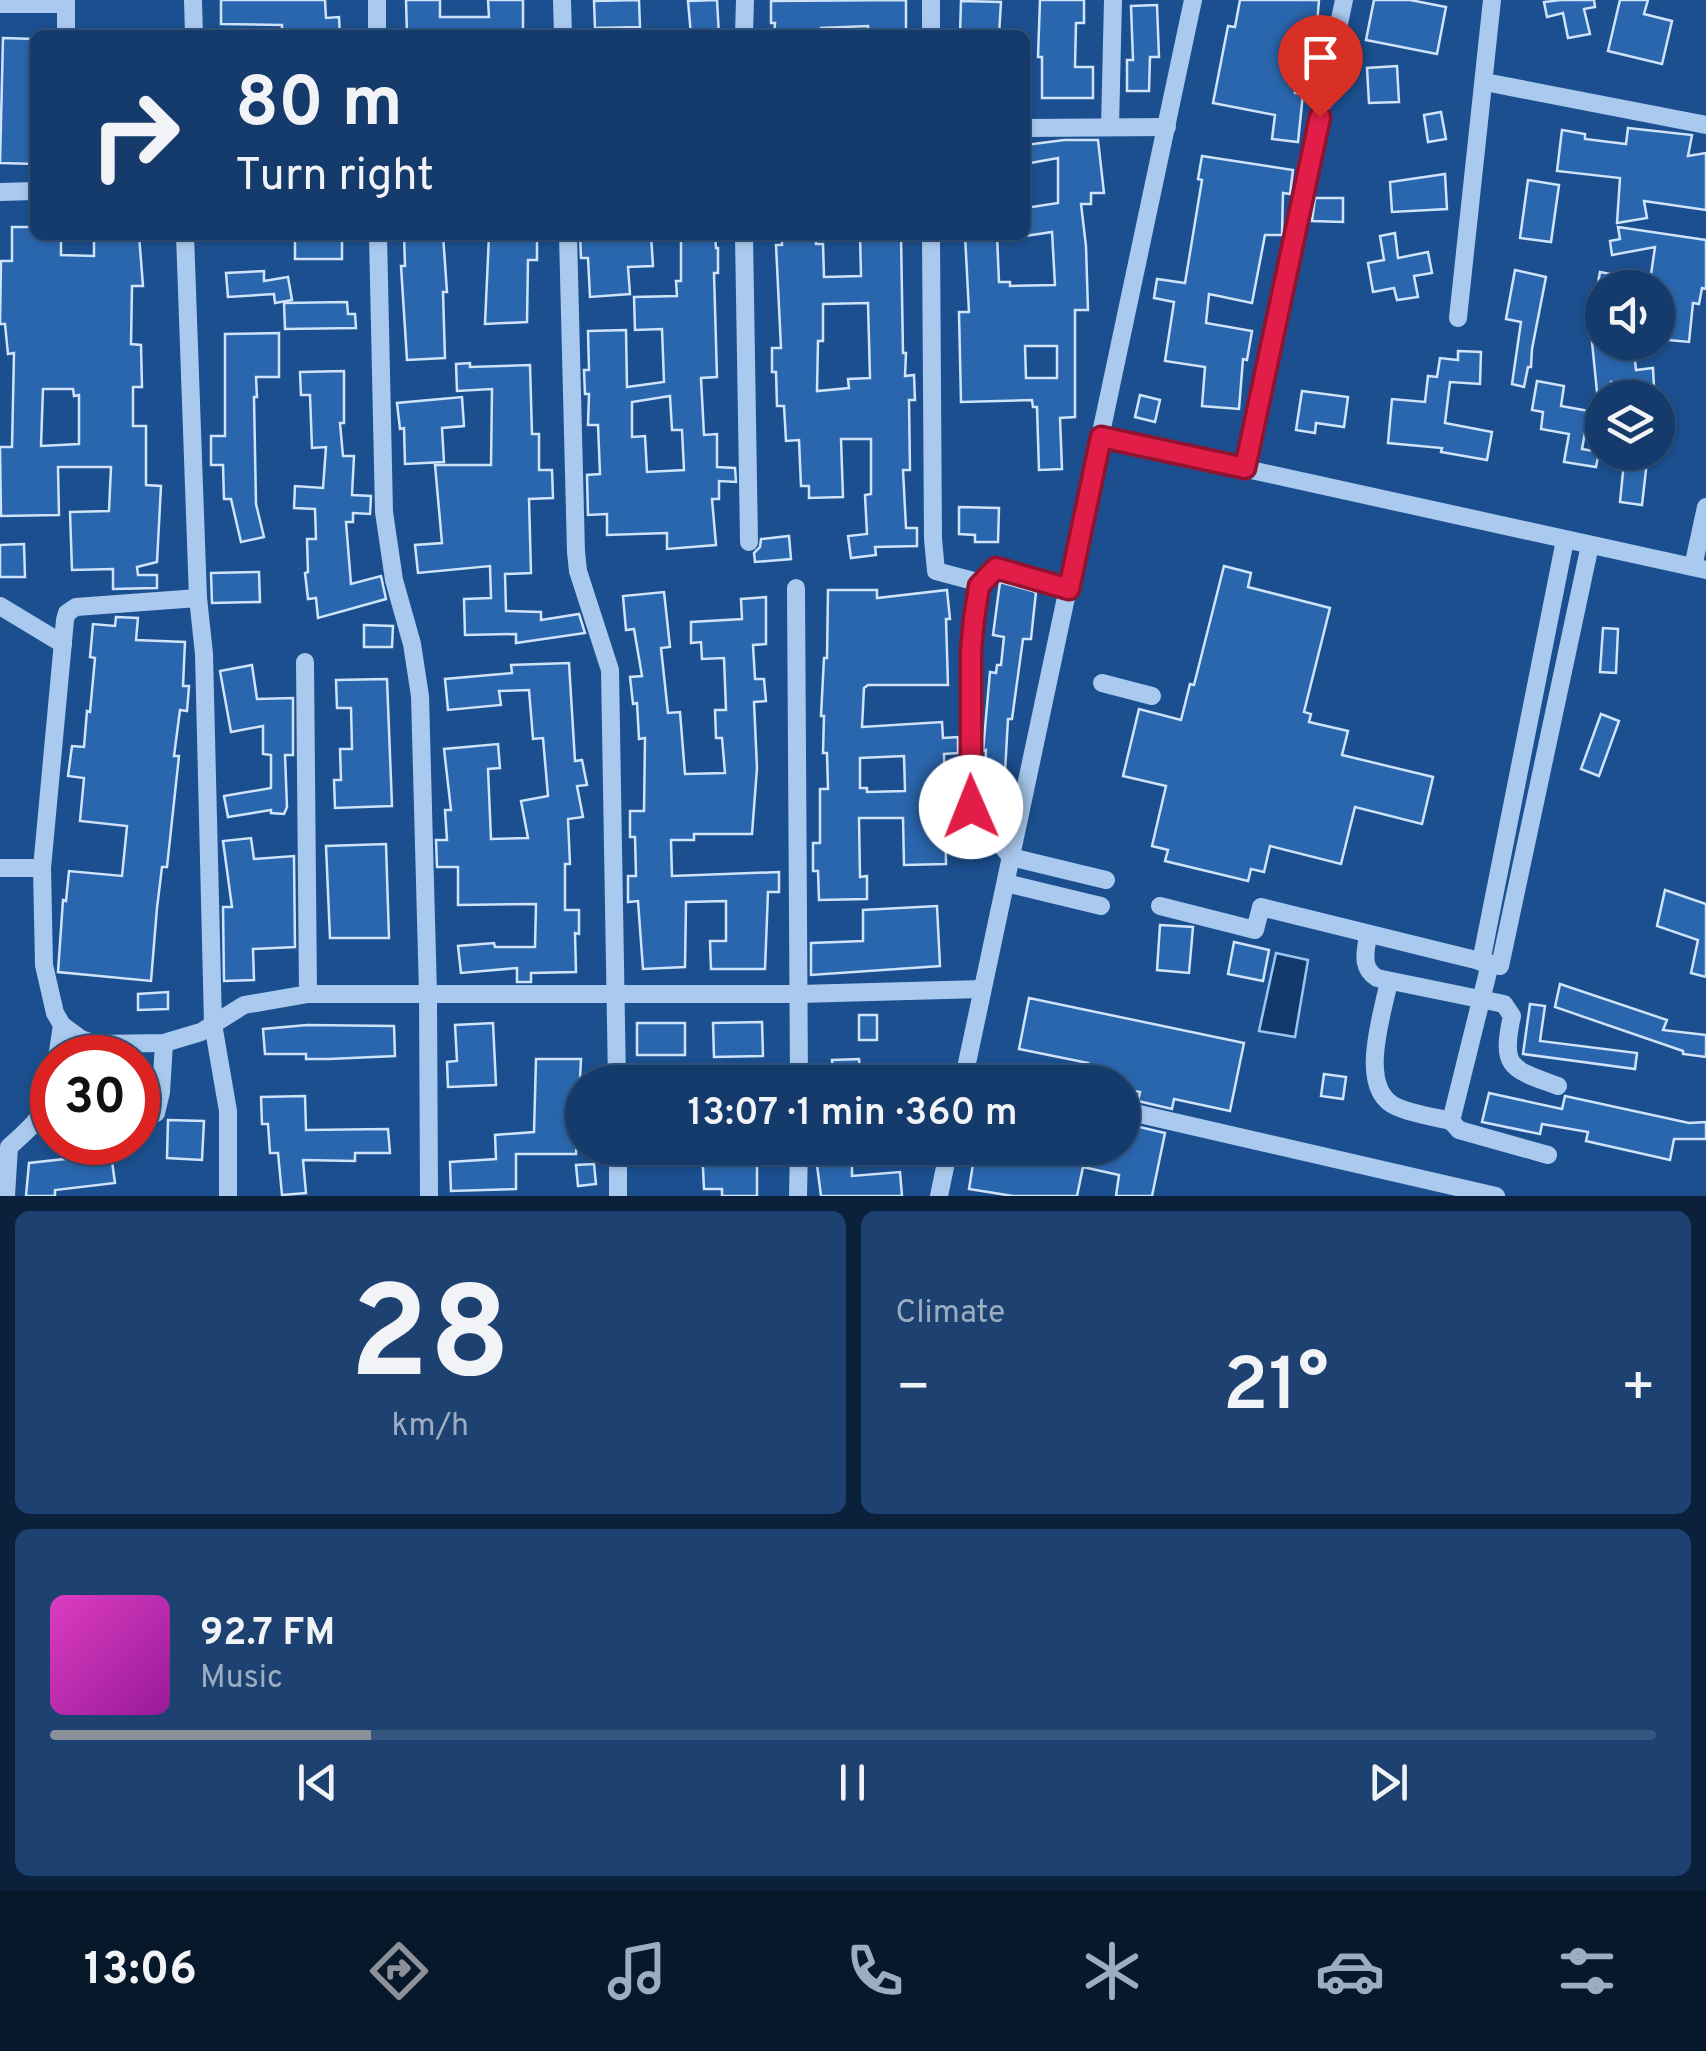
<!DOCTYPE html>
<meta charset="utf-8">
<style>
:root{--surface:#143b6b;--page:#1d4271;--text:#f1f3f6;--muted:#9dadc1;--line:#33557e;--accent:#8c9099}
body{margin:0;font-family:Overpass,sans-serif;background:var(--page);color:var(--text);height:100vh;display:flex;flex-direction:column;font-size:38px;white-space:nowrap}
*{box-sizing:border-box;margin:0}
p{font-size:32px;color:var(--muted)}
.icon{flex:none;width:55px;height:55px;fill:none;stroke:currentColor;stroke-width:2;stroke-linecap:round;stroke-linejoin:round}
.map{position:relative;height:1196px;overflow:hidden}
.details{display:flex;flex-direction:column;gap:15px;padding:15px;background:#0b203b;flex:1}
.details>*{flex:none}
.top-card{position:absolute;left:30px;top:30px;width:1000px;height:210px;border-radius:15px;box-shadow:0 2px 8px #0004,0 0 0 2px var(--line);background:#143b6b;color:var(--text);overflow:hidden}
.tools{position:absolute;left:1585px;top:270px;display:grid;gap:20px}
.tools a{display:grid;place-items:center;width:90px;height:90px;border-radius:50%;background:var(--surface);box-shadow:0 2px 8px #0004,0 0 0 2px var(--line);font-size:50px}
.speed{position:absolute;left:30px;top:1035px;display:flex;gap:20px;font-size:50px;font-weight:700;text-align:center}
.speed>*{display:grid;place-content:center;width:130px;height:130px;border-radius:50%;background:var(--surface);box-shadow:0 2px 8px #0004,0 0 0 2px var(--line);line-height:1}
.speed .limit{border:15px solid #d22;background:#fff;color:#111}
.pin{position:absolute;display:grid;place-items:center;width:85px;height:85px;color:#fff;margin:-102px -42px;border-radius:50% 50% 50% 0;rotate:-45deg;box-shadow:0 0 10px #0007}
.pin .icon{rotate:45deg}
.me{position:absolute;width:110px;margin:-55px;rotate:359deg;stroke-linejoin:round;filter:drop-shadow(0 0 8px #0008)}
.turn{display:flex;align-items:center;gap:35px;height:210px;padding:0 40px;font-size:45px}
.turn .icon{width:130px;height:130px;stroke-width:2.5}
.turn b{display:block;font-size:70px;line-height:85px}
.big{font-size:75px;font-weight:600;line-height:1.1}
.details .tile{flex:1;display:flex;flex-direction:column;justify-content:center;gap:15px;min-width:0;padding:0 35px;border-radius:15px;background:var(--page)}
.details .dial{align-items:center;gap:0}
.dial b{font-size:130px;line-height:1}
.song{display:flex;align-items:center;gap:30px}
.cover{width:120px;height:120px;border-radius:15px;background:linear-gradient(135deg,hsl(310 70% 55%),hsl(300 70% 35%))}
.played{height:10px;border-radius:5px;background:linear-gradient(90deg,var(--accent) 20%,var(--line) 20%)}
.keys{display:flex;justify-content:space-around;direction:ltr}
.heat{display:flex;justify-content:space-between;align-items:center;font-size:55px;direction:ltr}
.details .tiles{flex:1;display:grid;gap:15px;grid-template-columns:1fr 1fr}
.tile:last-child{grid-column:span 2}
.trip{position:absolute;left:565px;top:1065px;width:575px;height:100px;border-radius:50px;background:var(--surface);box-shadow:0 2px 8px #0004,0 0 0 2px var(--line);font-weight:600;line-height:100px;text-align:center}
.dock{display:flex;height:160px;justify-content:space-around;align-items:center;background:#08182b;color:var(--muted)}
.dock .icon{width:70px;height:70px}
.dock .selected{color:var(--accent)}
.dock b{font-size:45px;color:var(--text)}
.map>svg:first-child{display:block}
.water{fill:#123a6d;stroke:#9cc4f0;stroke-width:2.5}
.building{fill:#2a66ad;stroke:#cfe3fa;stroke-width:2.5;fill-rule:evenodd}
.lines{fill:none;stroke-linecap:round;stroke-linejoin:round}
.minor{stroke:#a9c9ee;stroke-width:18}
.route-casing{stroke:#92132f;stroke-width:25}
.route{stroke:#e11d48;stroke-width:18}
</style>
<div class="map">
<svg width="1706" height="1196" viewBox="0 0 1706 1196">
<rect width="100%" height="100%" fill="#1b4f8f"/>
<!-- water -->
<polygon class="water" points="1276,953 1308,960 1295,1037 1259,1031"/>
<!-- building -->
<g class="building">
<polygon points="221,0 325,0 326,18 339,17 340,35 282,35 282,25 221,24"/>
<polygon points="406,0 440,0 440,17 489,17 488,0 523,0 523,35 407,35"/>
<polygon points="639,0 640,27 595,28 594,1"/>
<polygon points="717,0 719,35 691,35 688,1"/>
<polygon points="906,0 906,35 869,35 868,26 821,28 820,35 774,35 775,23 771,23 771,1"/>
<polygon points="1040,0 1084,0 1084,23 1076,23 1075,67 1093,67 1093,98 1042,98 1042,57 1038,57"/>
<polygon points="1240,0 1319,0 1317,25 1304,24 1295,93 1303,94 1298,142 1272,139 1275,115 1213,103 1228,26 1235,27"/>
<polygon points="1374,0 1410,0 1446,7 1437,54 1366,40"/>
<polygon points="1561,0 1594,0 1595,7 1584,9 1590,34 1568,38 1563,13 1547,17 1544,2"/>
<polygon points="1620,0 1648,0 1644,14 1672,21 1662,64 1608,51"/>
<polygon points="961,1 1001,2 999,35 960,35"/>
<polygon points="1157,5 1159,57 1150,57 1149,91 1127,91 1127,60 1133,60 1131,6"/>
<polygon points="3,38 35,39 35,164 0,163"/>
<polygon points="1397,66 1399,102 1369,103 1367,68"/>
<polygon points="1441,112 1446,139 1428,142 1424,115"/>
<polygon points="1628,128 1692,135 1688,156 1706,153 1706,210 1644,201 1647,218 1617,223 1620,178 1557,171 1562,130 1585,134 1585,139 1626,144"/>
<path d="M 1064,140 L 1098,140 L 1104,193 L 1091,193 L 1091,204 L 1081,204 L 1086,246 L 1088,310 L 1075,310 L 1075,417 L 1060,418 L 1062,469 L 1039,470 L 1037,407 L 1033,407 L 1032,400 L 961,402 L 959,312 L 969,312 L 965,235 L 997,235 L 999,282 L 1010,282 L 1010,286 L 1055,285 L 1052,232 L 1025,236 L 1025,208 L 1058,203 L 1058,158 L 1025,164 L 1025,145 ZM 1025,346 L 1057,346 L 1057,378 L 1026,378 Z"/>
<polygon points="1202,156 1293,170 1290,194 1283,193 1282,235 1265,235 1252,303 1209,294 1206,323 1252,331 1247,360 1243,359 1239,409 1202,406 1205,367 1165,361 1174,302 1154,298 1157,279 1185,283 1202,180 1198,179"/>
<polygon points="1445,174 1447,209 1392,212 1390,182"/>
<polygon points="1528,180 1559,185 1551,242 1520,238"/>
<polygon points="1315,198 1343,198 1343,222 1312,221"/>
<path d="M 12,227 L 35,227 L 35,235 L 61,235 L 61,255 L 94,256 L 94,235 L 139,235 L 143,286 L 132,286 L 131,344 L 141,345 L 142,387 L 133,387 L 133,426 L 146,426 L 146,485 L 161,486 L 157,562 L 137,567 L 138,575 L 157,575 L 157,588 L 113,589 L 113,569 L 72,570 L 70,512 L 109,511 L 111,467 L 58,467 L 59,515 L 1,516 L 0,447 L 12,447 L 14,353 L 8,354 L 5,324 L 0,324 L 1,261 L 12,261 ZM 43,389 L 73,389 L 74,396 L 79,395 L 79,444 L 41,446 Z"/>
<polygon points="1618,227 1706,240 1706,289 1702,288 1699,304 1693,303 1689,342 1658,339 1658,288 1649,288 1655,247 1612,255 1610,241 1620,239"/>
<polygon points="1395,233 1398,258 1428,252 1432,273 1414,276 1418,297 1397,300 1394,288 1373,292 1368,263 1384,260 1380,236"/>
<polygon points="404,235 443,235 447,292 443,292 445,358 407,360 401,266 405,266"/>
<polygon points="489,235 537,235 537,260 528,260 527,322 485,324"/>
<polygon points="580,235 651,235 653,266 628,267 630,294 590,297 588,258 581,258"/>
<path d="M 681,235 L 715,235 L 716,248 L 718,248 L 718,273 L 714,273 L 717,377 L 701,378 L 704,435 L 717,434 L 717,467 L 735,468 L 736,482 L 719,481 L 719,499 L 712,499 L 716,545 L 667,549 L 667,533 L 607,535 L 607,514 L 588,515 L 587,475 L 600,474 L 598,425 L 588,425 L 589,394 L 585,394 L 584,370 L 589,370 L 588,331 L 626,330 L 627,387 L 664,382 L 662,329 L 635,330 L 634,297 L 677,296 L 676,281 L 681,281 ZM 670,396 L 672,430 L 682,430 L 684,470 L 647,472 L 645,436 L 632,437 L 632,402 Z"/>
<path d="M 782,235 L 816,235 L 816,244 L 823,244 L 824,277 L 861,276 L 860,235 L 901,235 L 903,353 L 906,353 L 905,376 L 914,375 L 915,400 L 909,400 L 910,470 L 903,470 L 906,528 L 917,528 L 917,546 L 875,547 L 876,555 L 851,558 L 848,536 L 867,534 L 865,495 L 871,494 L 871,439 L 841,439 L 843,497 L 809,498 L 809,486 L 801,486 L 799,440 L 786,441 L 784,406 L 777,406 L 776,372 L 772,372 L 772,348 L 781,348 L 776,245 L 782,245 ZM 868,303 L 870,378 L 848,379 L 849,388 L 817,391 L 818,341 L 823,341 L 823,304 Z"/>
<rect x="295" y="236" width="47" height="23"/>
<polygon points="1515,270 1546,277 1532,349 1531,367 1528,367 1524,387 1512,384 1521,322 1506,319"/>
<polygon points="264,271 264,281 288,277 292,300 275,303 274,294 228,297 226,273"/>
<polygon points="1600,272 1642,280 1642,288 1597,288"/>
<polygon points="347,302 348,314 355,314 356,328 285,329 284,303"/>
<polygon points="279,333 279,377 256,377 257,397 254,397 256,504 264,537 241,542 231,499 224,499 223,465 211,465 211,436 225,436 225,334"/>
<polygon points="1592,342 1633,342 1636,370 1653,368 1654,387 1633,389 1633,385 1611,382 1610,391 1597,392"/>
<polygon points="1458,351 1481,352 1480,384 1450,382 1445,423 1492,432 1487,460 1441,452 1442,448 1388,443 1392,399 1425,402 1428,376 1437,377 1440,358 1458,360"/>
<polygon points="470,363 470,367 530,365 532,434 539,434 539,470 552,470 553,498 529,499 531,573 505,574 506,611 541,612 541,620 579,614 585,633 516,643 516,634 465,635 464,599 491,598 490,566 418,573 415,545 442,543 435,465 491,465 492,389 457,391 456,364"/>
<polygon points="344,371 344,423 340,423 343,456 354,456 352,495 371,496 370,514 353,513 353,522 346,522 351,584 381,576 386,599 318,618 316,598 308,599 305,573 308,572 307,539 316,539 315,509 294,508 295,486 323,488 326,447 312,448 310,395 301,395 300,372"/>
<polygon points="1537,381 1564,386 1561,406 1589,411 1582,449 1599,452 1596,467 1564,462 1569,434 1541,429 1543,412 1532,410"/>
<polygon points="1302,391 1348,397 1344,427 1316,423 1315,433 1296,430"/>
<polygon points="1140,395 1160,400 1155,422 1135,417"/>
<polygon points="462,397 464,426 442,428 444,462 405,464 404,428 400,429 397,403"/>
<polygon points="1625,452 1648,452 1642,505 1620,502"/>
<polygon points="959,507 999,508 998,542 975,542 975,535 959,534"/>
<polygon points="789,536 791,559 755,562 754,553 760,547 761,539"/>
<polygon points="24,544 25,577 0,577 0,545"/>
<polygon points="1224,566 1251,573 1248,587 1330,608 1304,712 1311,714 1309,722 1348,731 1342,755 1433,777 1422,824 1355,807 1341,864 1270,846 1264,872 1251,869 1248,881 1165,861 1168,850 1152,846 1166,786 1123,776 1139,709 1181,720 1190,684 1194,685"/>
<polygon points="259,572 260,602 212,603 211,573"/>
<polygon points="1000,582 1036,592 1031,639 1023,639 1012,719 1008,719 1005,772 985,771 986,750 983,751 990,672 996,673 997,665 1001,665 1004,637 993,635"/>
<path d="M 828,590 L 877,590 L 877,598 L 947,590 L 950,619 L 946,619 L 948,685 L 868,685 L 864,688 L 862,727 L 942,722 L 943,738 L 958,737 L 958,753 L 944,754 L 946,864 L 904,865 L 903,818 L 859,818 L 860,877 L 867,876 L 867,899 L 819,900 L 818,871 L 813,871 L 813,843 L 820,843 L 820,789 L 828,789 L 827,753 L 823,753 L 824,716 L 821,716 L 824,658 L 827,658 ZM 904,756 L 905,791 L 867,792 L 867,788 L 860,788 L 860,758 Z"/>
<polygon points="664,592 670,647 661,648 668,713 680,712 685,774 725,773 722,738 716,738 715,710 726,710 724,658 702,659 701,642 691,643 691,622 742,619 741,599 766,597 766,644 753,645 755,679 764,679 766,701 754,702 757,768 752,834 694,834 694,840 671,840 672,876 779,872 779,892 768,892 765,969 711,969 710,941 726,941 726,901 686,902 685,967 643,969 638,901 628,902 628,876 636,876 635,837 630,837 630,811 644,811 645,738 639,739 637,703 633,704 630,677 642,676 634,629 626,630 623,596"/>
<polygon points="116,617 138,618 136,640 185,642 183,686 189,686 187,711 180,710 174,756 179,756 167,867 162,867 157,908 151,981 58,972 63,900 66,901 69,871 122,876 127,826 80,821 84,778 68,776 72,746 84,747 87,711 90,712 95,658 90,657 93,624 115,626"/>
<polygon points="364,625 393,626 392,647 364,647"/>
<polygon points="1603,628 1618,629 1616,673 1600,672"/>
<polygon points="569,663 575,761 582,760 587,785 577,786 583,817 568,819 570,864 565,864 565,910 579,910 579,934 575,933 576,972 531,973 531,982 517,982 517,968 461,973 458,946 494,943 495,947 535,947 536,904 458,905 458,867 437,867 436,840 447,840 445,810 451,810 444,749 498,744 500,768 488,769 491,839 528,838 521,801 548,796 543,738 533,739 529,690 499,691 501,705 448,710 445,679 512,673 511,665"/>
<polygon points="252,665 257,699 293,698 293,755 285,755 287,807 284,814 271,813 271,810 228,817 224,796 271,788 271,755 263,754 263,726 231,732 220,671"/>
<polygon points="387,679 392,806 335,808 334,780 341,780 340,749 352,749 351,708 337,708 336,680"/>
<polygon points="1601,714 1619,721 1599,776 1581,769"/>
<polygon points="251,838 254,859 294,856 295,947 253,949 254,980 224,981 223,907 232,907 223,841"/>
<polygon points="386,844 389,938 330,938 326,846"/>
<polygon points="1665,890 1706,904 1706,977 1691,973 1698,940 1657,926"/>
<polygon points="937,906 940,966 811,975 811,943 863,941 863,910"/>
<polygon points="1160,925 1193,927 1189,973 1157,970"/>
<polygon points="1234,942 1269,950 1263,981 1228,974"/>
<polygon points="1560,984 1667,1020 1663,1030 1706,1035 1706,1057 1683,1054 1683,1051 1555,1007"/>
<polygon points="168,992 168,1009 138,1010 138,994"/>
<polygon points="1029,998 1244,1043 1230,1111 1174,1099 1172,1109 1138,1101 1140,1092 1122,1089 1122,1082 1084,1082 1088,1063 1019,1049"/>
<polygon points="1530,1004 1545,1006 1540,1041 1637,1053 1635,1069 1523,1054"/>
<rect x="859" y="1015" width="18" height="25"/>
<polygon points="762,1022 763,1056 714,1057 713,1023"/>
<polygon points="493,1023 496,1085 448,1087 447,1062 457,1061 455,1025"/>
<rect x="637" y="1023" width="48" height="32"/>
<polygon points="307,1025 394,1026 395,1056 329,1059 306,1059 306,1054 265,1054 263,1029"/>
<polygon points="536,1059 581,1059 576,1154 516,1154 516,1189 451,1191 450,1162 496,1159 495,1135 534,1132"/>
<polygon points="859,1059 861,1082 833,1082 832,1060"/>
<polygon points="1324,1074 1346,1077 1343,1099 1321,1096"/>
<polygon points="1489,1093 1562,1109 1565,1096 1689,1123 1706,1122 1706,1139 1674,1139 1670,1160 1586,1141 1588,1132 1542,1124 1540,1134 1482,1122"/>
<polygon points="305,1096 306,1130 388,1129 390,1153 355,1153 355,1161 303,1160 306,1193 282,1195 278,1153 270,1153 268,1124 262,1124 261,1097"/>
<polygon points="168,1120 204,1121 202,1160 167,1158"/>
<polygon points="1131,1125 1165,1133 1152,1196 1116,1196 1119,1175 1083,1167 1077,1196 1013,1196 969,1189 974,1158 996,1162 998,1148 1125,1148"/>
<polygon points="702,1148 757,1148 757,1196 722,1196 722,1189 704,1189"/>
<polygon points="111,1154 115,1183 55,1190 55,1196 26,1196 29,1163"/>
<polygon points="594,1164 596,1184 578,1186 576,1165"/>
<polygon points="817,1165 852,1165 852,1176 900,1172 902,1196 821,1196"/>
</g>
<g class="lines">
<!-- minor -->
<g class="minor">
<polyline points="193,0 194,35"/>
<polyline points="562,0 563,35"/>
<polyline points="0,4 66,4"/>
<polyline points="66,35 66,0"/>
<polyline points="377,35 377,0"/>
<polyline points="744,35 745,0"/>
<polyline points="931,35 931,0"/>
<polyline points="1485,82 1706,125"/>
<polyline points="1110,127 1113,0"/>
<polyline points="1025,128 1167,127"/>
<polyline points="0,192 35,191"/>
<polyline points="185,235 198,598 204,654 213,1024 228,1111 228,1196"/>
<polyline points="378,235 384,512 394,580 412,644 420,696 428,994 429,1196"/>
<polyline points="568,235 576,552 578,571 610,670 617,1082"/>
<polyline points="744,235 749,542"/>
<polyline points="931,235 933,539 936,571 981,583"/>
<polyline points="1458,318 1492,0"/>
<polyline points="1101,437 1706,570"/>
<polyline points="1245,468 1344,0"/>
<polyline points="1693,567 1706,507"/>
<polyline points="796,588 799,1082"/>
<polyline points="1069,589 996,568 977,589 971,649 970,801 974,812 1011,857 1106,880"/>
<polyline points="198,598 76,607 67,613 65,620 42,868 44,965 55,1013 62,1025 81,1039 95,1044 164,1043 201,1032 244,1005 308,994 799,994 982,989"/>
<polyline points="0,606 63,644"/>
<polyline points="305,662 308,994"/>
<polyline points="1102,683 1152,696"/>
<polyline points="0,868 42,868"/>
<polyline points="1006,883 1101,906"/>
<polyline points="1160,906 1255,930 1261,907 1500,966 1590,545"/>
<path d="M 1368,934 C 1366,952 1360,967 1377,978 L 1504,1004 L 1512,1016 C 1500,1069 1512,1069 1558,1086"/>
<polyline points="1481,962 1565,540"/>
<polyline points="1490,964 1451,1121 1459,1130 1548,1155"/>
<path d="M 1389,981 C 1383,1013 1356,1090 1397,1107 C 1413,1114 1434,1117 1451,1121"/>
<polyline points="57,1058 62,1025"/>
<polyline points="963,1082 1193,0"/>
<polyline points="1122,1110 1496,1196"/>
<polyline points="138,1119 156,1113 161,1092 164,1043"/>
<polyline points="618,1148 618,1196"/>
<path d="M 6,1196 L 9,1147 C 30,1128 47,1115 52,1085"/>
<polyline points="798,1196 799,1148"/>
<polyline points="939,1196 949,1148"/>
</g>
</g>
<g class="lines">
<!-- route casing -->
<g class="route-casing">
<polyline id="route" points="971,807 971,650 974,619 979,586 996,568 1069,589 1101,437 1245,468 1320,117"/>
</g>
<!-- route -->
<use href="#route" class="route"/>
</g>
</svg>
<div class="tools">
<a><svg class="icon" aria-label="sound" viewBox="0 0 24 24"><path d="M4 9h4l5-4v14l-5-4H4zM17 9q2 3 0 6"/></svg></a>
<a><svg class="icon" aria-label="layers" viewBox="0 0 24 24"><path d="M12 4l9 5-9 5-9-5zM3 14l9 5 9-5"/></svg></a>
</div>
<div class="speed"><div class="limit">30</div></div>
<div class="pin" style="left:1320px;top:117px;background:#d93025"><svg class="icon" aria-label="arrive" viewBox="0 0 24 24"><path d="M6 21V4h12l-3 4 3 4H6"/></svg></div>
<svg class="me" style="left:971px;top:807px" viewBox="-20 -20 40 40"><circle r="19" fill="#fff"/><path d="M0-13L10 11 0 6-10 11z" fill="#e11d48"/></svg>
<div class="trip">13:07 · 1 min · 360 m</div>
<div class="top-card">
<div class="turn"><svg class="icon" aria-label="right" viewBox="0 0 24 24"><path d="M7 20v-9h11M14 6l5 5-5 5"/></svg><div><b>80 m</b>Turn right</div></div>
</div>
</div>
<section class="details">
<div class="tiles">
<div class="tile dial"><b>28</b><p>km/h</p></div>
<div class="tile"><p>Climate</p>
<div class="heat"><a>−</a><b class="big">21°</b><a>+</a></div>
</div>
<div class="tile">
<div class="song"><i class="cover"></i><div><b>92.7 FM</b><p>Music</p></div></div>
<div class="played"></div>
<div class="keys"><svg class="icon" aria-label="previous" viewBox="0 0 24 24"><path d="M18 5L8 12l10 7zM5 5v14"/></svg><svg class="icon" aria-label="pause" viewBox="0 0 24 24"><path d="M8 5v14M16 5v14"/></svg><svg class="icon" aria-label="next" viewBox="0 0 24 24"><path d="M6 5l10 7-10 7zM19 5v14"/></svg></div>
</div>
</div>
</section>
<nav class="dock">
<b>13:06</b>
<svg class="icon selected" aria-label="directions" viewBox="0 0 24 24"><path d="M12 3l9 9-9 9-9-9zM9 14v-3h6M13 9l2 2-2 2"/></svg>
<svg class="icon" aria-label="music" viewBox="0 0 24 24"><path d="M9 18V5l10-2v13"/><circle cx="6" cy="18" r="3"/><circle cx="16" cy="16" r="3"/></svg>
<svg class="icon" aria-label="phone" viewBox="0 0 24 24"><path d="M5 4h4l2 5-3 2q2 4 5 5l2-3 5 2v4C11 20 4 13 5 4z"/></svg>
<svg class="icon" aria-label="climate" viewBox="0 0 24 24"><path d="M12 3v18M4 7l16 10M4 17L20 7"/></svg>
<svg class="icon" aria-label="car" viewBox="0 0 24 24"><path d="M5 17H2v-5l4-1 3-4h7l3 4 3 1v5h-3M9 17h6M6 11h13"/><circle cx="7" cy="17" r="2"/><circle cx="17" cy="17" r="2"/></svg>
<svg class="icon" aria-label="filters" viewBox="0 0 24 24"><path d="M4 7h16M4 17h16"/><circle cx="9" cy="7" r="2"/><circle cx="15" cy="17" r="2"/></svg>
</nav>
